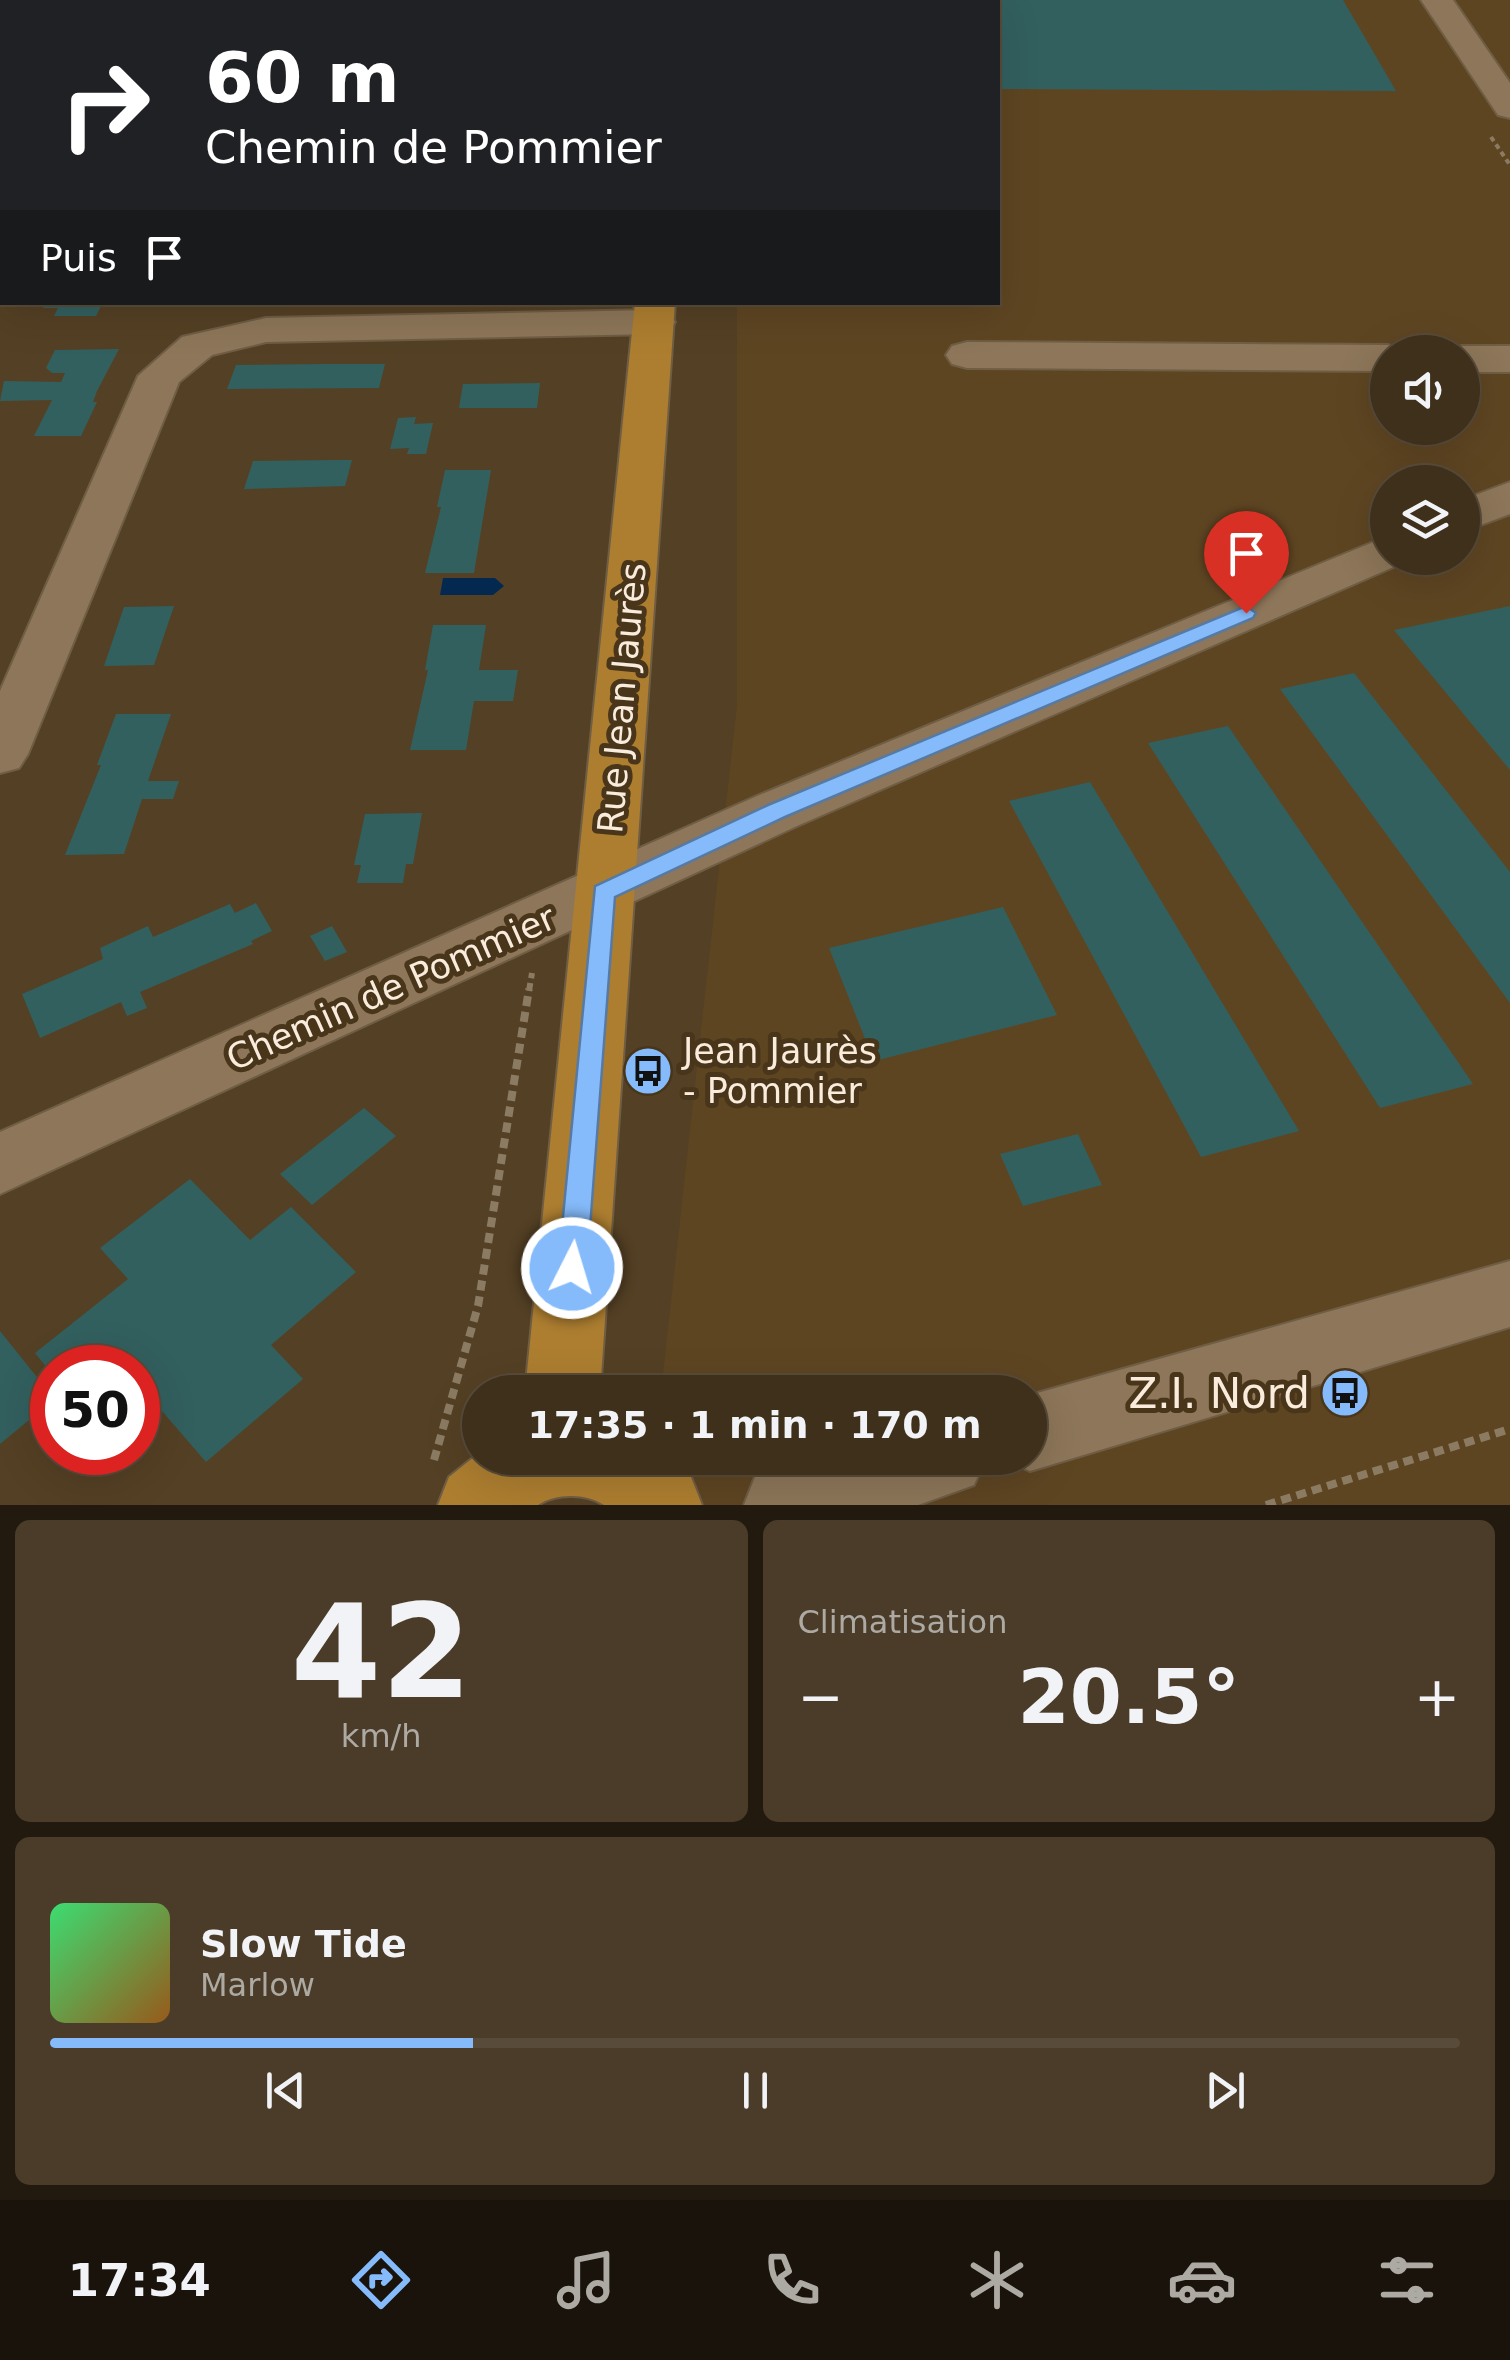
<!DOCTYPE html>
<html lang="fr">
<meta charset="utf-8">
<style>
:root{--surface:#3f301b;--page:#4a3c28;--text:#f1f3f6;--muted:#ada9a3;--line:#584b3a;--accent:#85bbfb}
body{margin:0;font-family:"DejaVu Sans",sans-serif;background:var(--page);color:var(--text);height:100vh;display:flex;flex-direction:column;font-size:38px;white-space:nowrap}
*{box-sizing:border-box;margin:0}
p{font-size:32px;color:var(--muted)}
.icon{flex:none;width:55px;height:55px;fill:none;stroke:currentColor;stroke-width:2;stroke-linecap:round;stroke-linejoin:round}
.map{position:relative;height:1505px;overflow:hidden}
.side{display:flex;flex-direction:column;gap:15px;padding:15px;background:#231a0f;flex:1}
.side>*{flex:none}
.banner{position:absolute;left:0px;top:0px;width:1000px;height:305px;box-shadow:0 10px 40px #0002,0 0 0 2px var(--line);background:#202124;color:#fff;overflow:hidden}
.fabs{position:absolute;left:1370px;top:335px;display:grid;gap:20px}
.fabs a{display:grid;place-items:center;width:110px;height:110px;border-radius:50%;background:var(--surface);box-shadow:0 10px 40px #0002,0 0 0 2px var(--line);font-size:50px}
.speed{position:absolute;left:30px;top:1345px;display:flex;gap:20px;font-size:50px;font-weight:700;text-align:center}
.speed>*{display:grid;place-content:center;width:130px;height:130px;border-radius:50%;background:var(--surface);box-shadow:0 10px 40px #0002,0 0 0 2px var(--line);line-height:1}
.speed .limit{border:15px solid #d22;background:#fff;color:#111}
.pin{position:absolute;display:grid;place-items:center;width:85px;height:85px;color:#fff;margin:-102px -42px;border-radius:50% 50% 50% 0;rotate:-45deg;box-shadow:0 0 10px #0007}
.pin .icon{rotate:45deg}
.me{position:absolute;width:110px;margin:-55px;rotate:5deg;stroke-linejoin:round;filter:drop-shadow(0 0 8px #0008)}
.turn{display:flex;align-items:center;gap:35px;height:210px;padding:0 40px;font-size:45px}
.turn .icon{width:130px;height:130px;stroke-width:2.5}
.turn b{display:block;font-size:70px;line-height:85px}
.then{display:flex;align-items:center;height:95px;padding:0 40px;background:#0003;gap:20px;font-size:38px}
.big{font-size:75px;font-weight:800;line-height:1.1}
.side .tile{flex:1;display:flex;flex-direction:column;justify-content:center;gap:15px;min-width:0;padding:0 35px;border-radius:15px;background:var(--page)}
.side .dial{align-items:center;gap:0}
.dial b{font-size:130px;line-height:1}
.song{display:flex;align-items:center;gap:30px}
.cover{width:120px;height:120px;border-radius:15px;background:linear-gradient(135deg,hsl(140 70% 55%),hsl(30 70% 35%))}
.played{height:10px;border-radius:5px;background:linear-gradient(90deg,var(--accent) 30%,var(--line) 30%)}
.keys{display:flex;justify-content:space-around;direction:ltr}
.heat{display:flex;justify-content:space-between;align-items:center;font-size:55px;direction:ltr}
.side .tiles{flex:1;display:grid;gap:15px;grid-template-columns:1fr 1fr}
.tile:last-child{grid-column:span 2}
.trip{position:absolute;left:462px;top:1375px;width:585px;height:100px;border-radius:50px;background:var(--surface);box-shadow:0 10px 40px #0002,0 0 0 2px var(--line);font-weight:800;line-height:100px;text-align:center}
.menu{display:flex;height:160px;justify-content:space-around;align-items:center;background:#19130b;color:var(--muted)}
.menu .icon{width:70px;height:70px}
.menu .on{color:var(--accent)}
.menu b{font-size:45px;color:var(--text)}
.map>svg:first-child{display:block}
.built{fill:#5e4522;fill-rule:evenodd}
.water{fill:#032950}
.building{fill:#32605f}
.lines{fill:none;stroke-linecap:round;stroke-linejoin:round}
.minor-casing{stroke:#6f5d44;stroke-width:4}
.major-casing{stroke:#6f5d44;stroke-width:4}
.path-far2{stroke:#8c7b63;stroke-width:4;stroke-dasharray:5 4;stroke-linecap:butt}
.path-far1{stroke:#8c7b63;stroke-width:6;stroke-dasharray:8 5;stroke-linecap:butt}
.path{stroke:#8c7b63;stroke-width:8;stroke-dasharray:10 6;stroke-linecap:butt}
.minor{fill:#8d7659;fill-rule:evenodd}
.major{fill:#ad7e30;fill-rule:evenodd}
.route{fill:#85bbfb;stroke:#567aa3;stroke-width:2.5}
.labels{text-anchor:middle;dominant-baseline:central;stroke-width:10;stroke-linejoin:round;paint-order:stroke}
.street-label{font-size:35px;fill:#f9ecdc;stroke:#49351a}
.poi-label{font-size:35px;fill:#f9ecdc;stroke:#49351a;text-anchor:start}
.near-poi-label{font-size:42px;fill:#f9ecdc;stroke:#49351a;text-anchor:end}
</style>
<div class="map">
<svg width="1510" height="1505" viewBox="0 0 1510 1505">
<rect width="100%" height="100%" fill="#544024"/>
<!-- built -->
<path class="built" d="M 710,0 L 1510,0 L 1510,1505 L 649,1505 L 654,1458 L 1030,1458 L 1030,1392 L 661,1392 L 737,706 L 737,303 L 998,302 L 998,2 ZM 1388,352 L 1462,352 L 1462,428 L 1388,428 ZM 1388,482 L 1462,482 L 1462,558 L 1388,558 Z"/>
<!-- water -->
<polygon class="water" points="443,578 495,578 504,586 493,595 440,595"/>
<!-- building -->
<g class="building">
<polygon points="998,0 1343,0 1396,91 998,89"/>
<polygon points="46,302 103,302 96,316 54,316 58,308 43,308"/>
<polygon points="119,349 97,391 93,402 97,402 81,436 34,436 52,400 0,401 4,381 61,382 65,373 52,373 46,368 55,350"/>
<polygon points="328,364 385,364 379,388 227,389 236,365"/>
<polygon points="540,383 537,408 459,408 463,384"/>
<polygon points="416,417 414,424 433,423 426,454 407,454 409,448 390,449 398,418"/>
<polygon points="334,460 352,460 345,486 244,489 253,461"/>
<polygon points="445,470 491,470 474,573 425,573 441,507 437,507"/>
<polygon points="174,606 154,665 104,666 124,607"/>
<polygon points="1510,606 1510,770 1394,630"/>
<polygon points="433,625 486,625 479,670 518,670 513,701 474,701 466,750 410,750 428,670 425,670"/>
<polygon points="1354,673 1510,872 1510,1003 1280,689"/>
<polygon points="116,714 171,714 148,781 179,781 173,799 142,799 124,854 65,855 101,765 97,765"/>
<polygon points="1228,726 1473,1084 1380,1108 1148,743"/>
<polygon points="1090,782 1299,1131 1201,1157 1009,801"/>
<polygon points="422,813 413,864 406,864 403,883 357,883 361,865 354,865 365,814"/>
<polygon points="256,903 272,931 251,941 253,944 140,992 147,1008 127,1016 121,1002 40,1038 22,994 103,959 100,948 148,926 153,937 230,904 235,913"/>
<polygon points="1003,907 1057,1015 874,1061 829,948"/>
<polygon points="332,926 347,952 325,961 310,936"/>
<polygon points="364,1108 396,1136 312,1205 280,1174"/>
<polygon points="1078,1134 1102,1185 1023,1206 1000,1154"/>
<polygon points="190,1179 250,1240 291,1207 356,1272 271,1345 303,1379 206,1462 142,1388 138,1392 138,1368 52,1368 52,1374 35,1353 128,1279 100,1248"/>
<polygon points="0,1331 52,1396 52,1401 0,1444"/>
</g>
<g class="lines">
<!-- minor casing -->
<g class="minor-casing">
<g id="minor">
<polygon points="1421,0 1453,0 1510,83 1510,118 1498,115"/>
<polygon points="654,310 669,313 675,322 669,331 654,334 266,342 212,355 179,382 28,754 19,768 0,773 0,691 138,376 182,337 266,318"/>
<polygon points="967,342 1388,345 1405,352 1388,352 1388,371 967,368 952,364 946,355 952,346"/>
<polygon points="1462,346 1510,346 1510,372 1462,372 1462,352 1445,352"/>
<polygon points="1510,482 1510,514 1462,532 1462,500"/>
<polygon points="1388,536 1388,558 1408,558 1405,562 797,826 0,1194 0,1132 757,796"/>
<polygon points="1510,1261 1510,1327 1030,1471 1002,1458 1030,1458 1030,1395"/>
<polygon points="812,1458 986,1458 974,1485 918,1505 744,1505 755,1477"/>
</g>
</g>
<!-- major casing -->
<g class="major-casing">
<g id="major">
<polygon points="660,0 692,0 692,2 661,2"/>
<polygon points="635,302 675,302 600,1392 525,1392"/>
<path d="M 480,1452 L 480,1458 L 670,1458 L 691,1477 L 702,1505 L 604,1505 C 586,1493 556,1493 538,1505 L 438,1505 L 449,1477 Z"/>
</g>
</g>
<!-- path-far2 -->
<g class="path-far2">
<polyline points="0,2 38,0"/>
<polyline points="1491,137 1510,165"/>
</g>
<!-- path-far1 -->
<polyline class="path-far1" points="529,991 532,973"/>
<!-- path -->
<g class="path">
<polyline points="434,1460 478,1306 529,989"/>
<polyline points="1266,1505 1510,1429"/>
</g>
<!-- minor -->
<use href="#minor" class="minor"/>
<!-- major -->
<use href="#major" class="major"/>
</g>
<!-- route -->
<polygon class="route" points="1246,606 1256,613 1253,618 785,817 615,897 587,1268 583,1278 572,1282 562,1278 558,1268 595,886 768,805"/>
<!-- icons -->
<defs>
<g id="bus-disc" transform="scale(2.5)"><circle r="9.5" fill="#85bbfb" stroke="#49351a"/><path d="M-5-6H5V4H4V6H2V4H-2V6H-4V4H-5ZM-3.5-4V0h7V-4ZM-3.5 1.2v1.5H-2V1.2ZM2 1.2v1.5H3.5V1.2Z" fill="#111"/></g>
</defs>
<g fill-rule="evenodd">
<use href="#bus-disc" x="648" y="1071"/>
<use href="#bus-disc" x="1345" y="1393"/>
</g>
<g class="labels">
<!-- street labels -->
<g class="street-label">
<text transform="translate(622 698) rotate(-85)">Rue Jean Jaurès</text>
<text transform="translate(391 988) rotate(-24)">Chemin de Pommier</text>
</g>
<!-- poi labels -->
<g class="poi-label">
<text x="683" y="1051">Jean Jaurès<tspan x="683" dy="40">- Pommier</tspan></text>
</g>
<!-- near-poi labels -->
<g class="near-poi-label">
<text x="1310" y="1393">Z.I. Nord</text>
</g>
</g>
</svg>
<div class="fabs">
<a><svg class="icon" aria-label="sound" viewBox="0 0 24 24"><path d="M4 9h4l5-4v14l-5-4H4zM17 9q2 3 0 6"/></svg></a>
<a><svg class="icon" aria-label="layers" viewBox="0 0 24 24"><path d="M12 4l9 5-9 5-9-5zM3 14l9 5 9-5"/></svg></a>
</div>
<div class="speed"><div class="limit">50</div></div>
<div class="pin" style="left:1246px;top:613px;background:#d93025"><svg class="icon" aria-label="arrive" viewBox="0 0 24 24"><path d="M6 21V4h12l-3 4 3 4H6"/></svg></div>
<svg class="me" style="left:572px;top:1268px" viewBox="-20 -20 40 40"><circle r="17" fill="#85bbfb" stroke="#fff" stroke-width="3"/><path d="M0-11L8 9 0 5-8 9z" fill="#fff"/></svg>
<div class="trip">17:35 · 1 min · 170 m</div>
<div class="banner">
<div class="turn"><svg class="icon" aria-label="right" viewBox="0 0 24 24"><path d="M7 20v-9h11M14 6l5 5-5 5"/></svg><div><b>60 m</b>Chemin de Pommier</div></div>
<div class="then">Puis<svg class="icon" aria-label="arrive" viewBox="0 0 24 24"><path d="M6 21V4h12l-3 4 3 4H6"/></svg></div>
</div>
</div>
<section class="side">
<div class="tiles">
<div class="tile dial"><b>42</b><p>km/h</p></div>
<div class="tile"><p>Climatisation</p>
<div class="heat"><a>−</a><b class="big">20.5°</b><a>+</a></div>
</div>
<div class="tile">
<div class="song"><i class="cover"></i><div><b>Slow Tide</b><p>Marlow</p></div></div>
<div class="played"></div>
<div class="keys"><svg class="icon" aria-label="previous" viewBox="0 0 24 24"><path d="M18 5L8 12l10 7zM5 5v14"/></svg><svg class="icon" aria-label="pause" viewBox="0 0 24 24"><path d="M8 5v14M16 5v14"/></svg><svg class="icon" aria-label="next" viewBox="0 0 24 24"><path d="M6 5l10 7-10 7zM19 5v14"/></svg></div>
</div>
</div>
</section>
<nav class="menu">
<b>17:34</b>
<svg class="icon on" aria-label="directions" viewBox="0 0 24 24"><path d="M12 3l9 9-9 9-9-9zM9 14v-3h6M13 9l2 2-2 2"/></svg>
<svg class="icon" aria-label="music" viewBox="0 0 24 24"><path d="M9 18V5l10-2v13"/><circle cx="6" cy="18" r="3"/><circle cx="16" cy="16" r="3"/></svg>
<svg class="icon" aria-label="phone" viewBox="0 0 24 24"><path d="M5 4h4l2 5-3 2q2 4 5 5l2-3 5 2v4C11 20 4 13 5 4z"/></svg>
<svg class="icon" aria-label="climate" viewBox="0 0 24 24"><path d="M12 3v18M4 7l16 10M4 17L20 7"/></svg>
<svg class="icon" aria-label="car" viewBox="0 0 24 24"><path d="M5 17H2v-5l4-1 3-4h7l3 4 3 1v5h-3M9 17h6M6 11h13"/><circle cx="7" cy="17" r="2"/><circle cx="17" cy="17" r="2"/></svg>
<svg class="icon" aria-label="filters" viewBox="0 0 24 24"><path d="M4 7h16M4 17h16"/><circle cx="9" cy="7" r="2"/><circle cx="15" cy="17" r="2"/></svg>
</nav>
